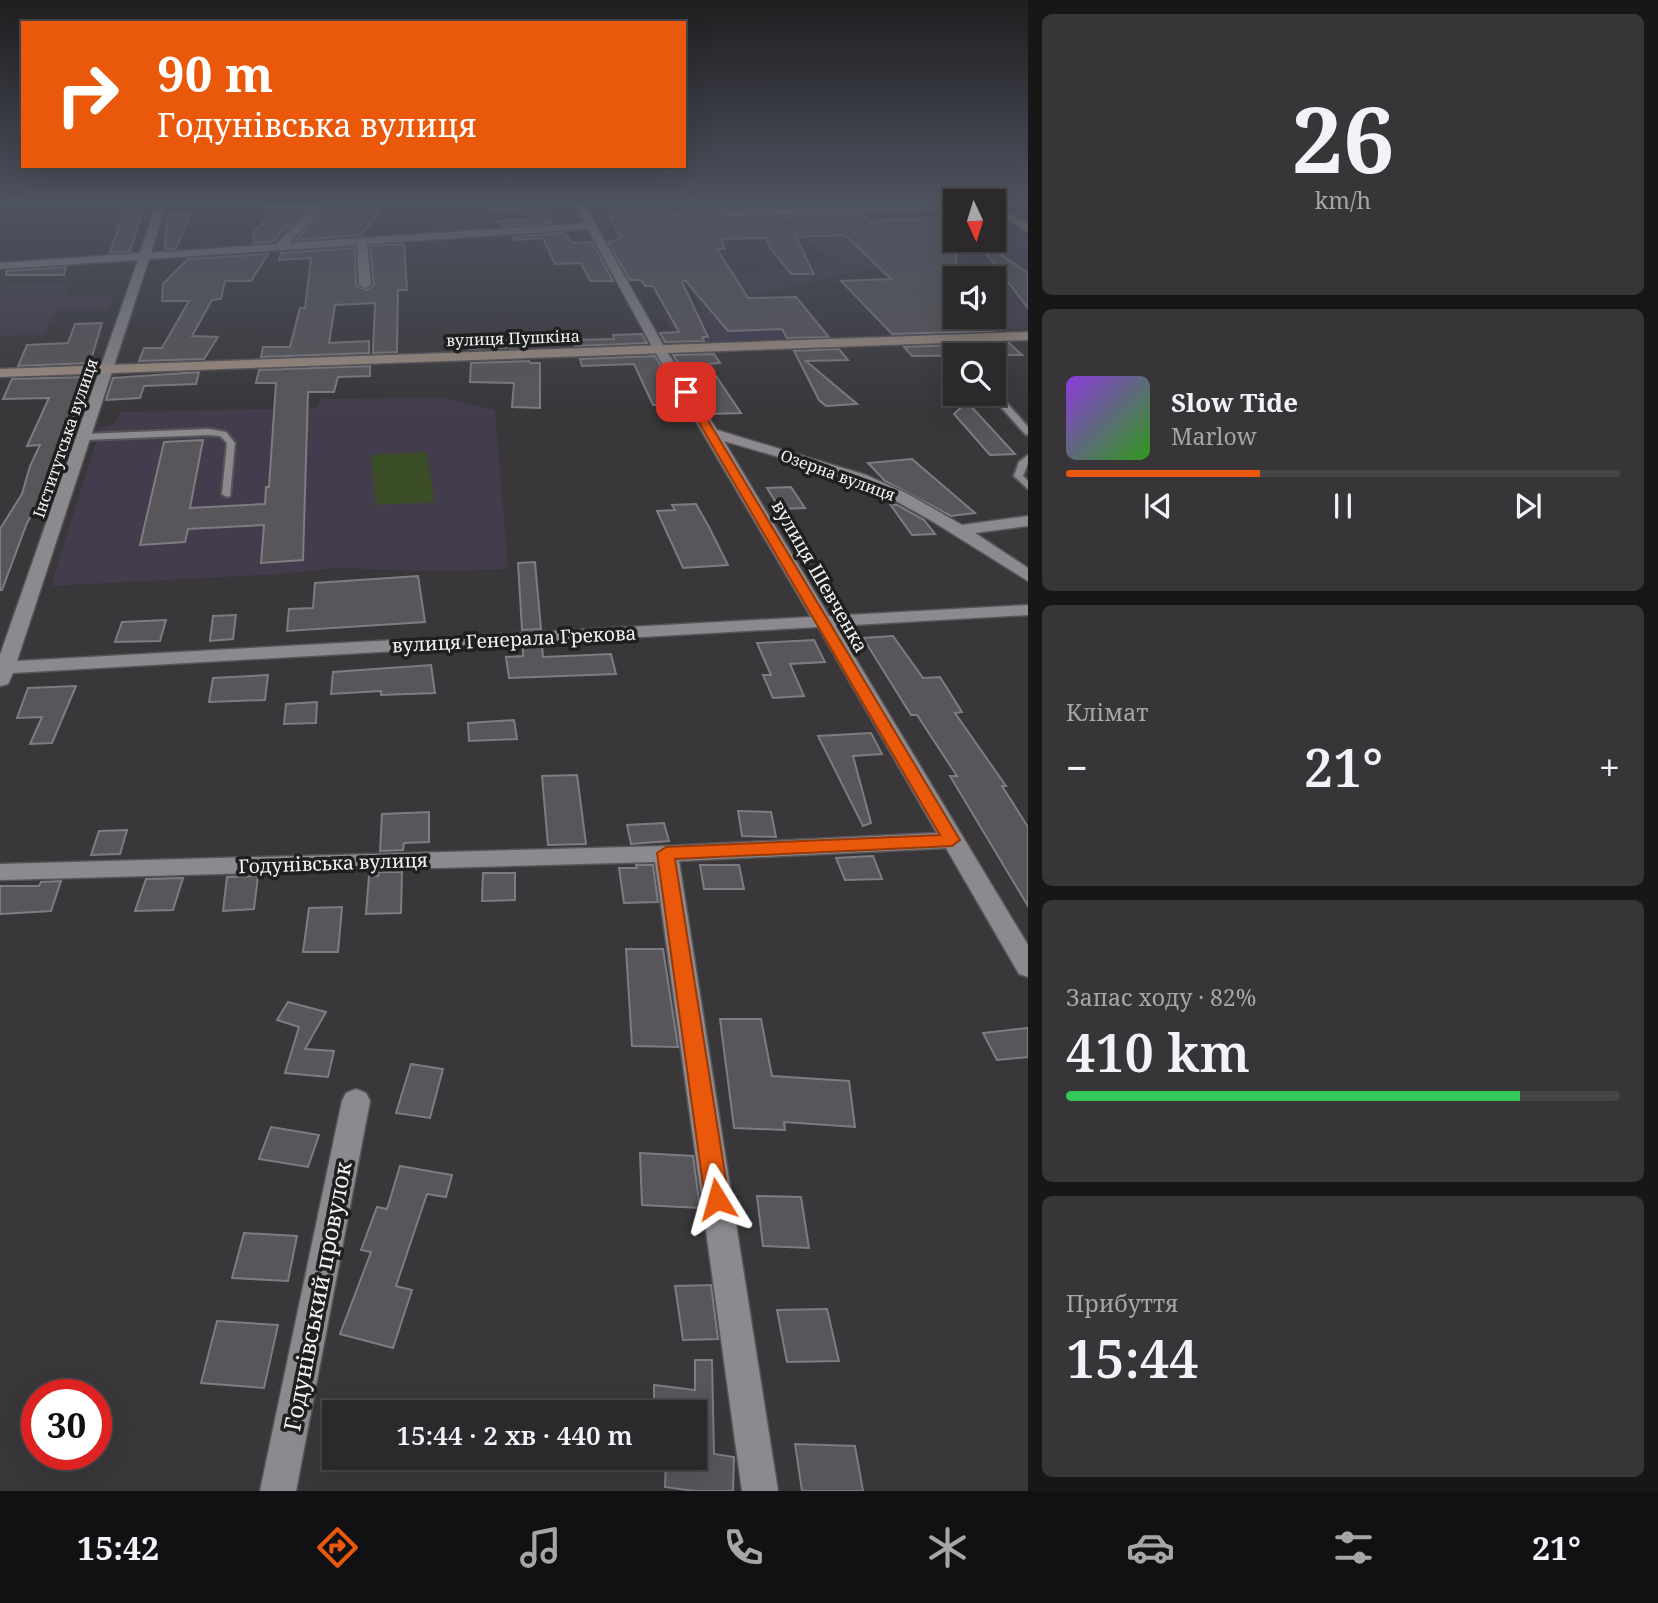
<!DOCTYPE html>
<html lang="uk">
<meta charset="utf-8">
<style>
:root{--surface:#2b292c;--page:#373538;--text:#f1f3f6;--muted:#a6a6a9;--line:#474548;--accent:#ea580c}
body{margin:0;font-family:"Noto Serif",serif;background:var(--page);color:var(--text);height:100vh;display:flex;flex-direction:column;font-size:26px;white-space:nowrap}
*{box-sizing:border-box;margin:0}
p{font-size:23px;color:var(--muted)}
.icon{flex:none;width:38px;height:38px;fill:none;stroke:currentColor;stroke-width:2;stroke-linecap:round;stroke-linejoin:round}
.map{position:relative;flex:1;overflow:hidden}
.details{display:flex;flex-direction:column;gap:14px;padding:14px;background:#181718;width:630px}
.details>*{flex:none}
.top-card{position:absolute;left:21px;top:21px;width:665px;height:147px;border-radius:0px;box-shadow:0 7px 28px #0002,0 0 0 2px var(--line);background:#ea580c;color:#fff;overflow:hidden}
.needle{width:46px;rotate:176deg}
.tools{position:absolute;left:943px;top:189px;display:grid;gap:14px}
.tools a{display:grid;place-items:center;width:63px;height:63px;border-radius:0px;background:var(--surface);box-shadow:0 7px 28px #0002,0 0 0 2px var(--line);font-size:35px}
.speed{position:absolute;left:21px;top:1379px;display:flex;gap:14px;font-size:35px;font-weight:700;text-align:center}
.speed>*{display:grid;place-content:center;width:91px;height:91px;border-radius:50%;background:var(--surface);box-shadow:0 7px 28px #0002,0 0 0 2px var(--line);line-height:1}
.speed .limit{border:10px solid #d22;background:#fff;color:#111}
.pin{position:absolute;display:grid;place-items:center;width:60px;height:60px;color:#fff;margin:-30px;border-radius:14px;box-shadow:0 4px 10px #0006}
.me{position:absolute;width:77px;margin:-38px;rotate:352deg;stroke-linejoin:round;filter:drop-shadow(0 0 5px #0008)}
.turn{display:flex;align-items:center;gap:24px;height:147px;padding:0 21px;font-size:32px}
.turn .icon{width:91px;height:91px;stroke-width:2.5}
.turn b{display:block;font-size:49px;line-height:60px}
.big{font-size:52px;font-weight:600;line-height:1.1}
.details .widget{flex:1;display:flex;flex-direction:column;justify-content:center;gap:10px;min-width:0;padding:0 24px;border-radius:10px;background:var(--page)}
.details .dial{align-items:center;gap:0}
.dial b{font-size:91px;line-height:1}
.song{display:flex;align-items:center;gap:21px}
.cover{width:84px;height:84px;border-radius:10px;background:linear-gradient(135deg,hsl(270 70% 55%),hsl(110 70% 35%))}
.played{height:7px;border-radius:4px;background:linear-gradient(90deg,var(--accent) 35%,var(--line) 35%)}
.keys{display:flex;justify-content:space-around;direction:ltr}
.heat{display:flex;justify-content:space-between;align-items:center;font-size:38px;direction:ltr}
.charge{height:10px;border-radius:5px;background:linear-gradient(90deg,#34c759 82%,var(--line) 0)}
.trip{position:absolute;left:322px;top:1400px;width:385px;height:70px;border-radius:0px;background:var(--surface);box-shadow:0 7px 28px #0002,0 0 0 2px var(--line);font-weight:600;line-height:70px;text-align:center}
.tab-bar{display:flex;height:112px;justify-content:space-around;align-items:center;background:#111012;color:var(--muted)}
.tab-bar .icon{width:49px;height:49px}
.tab-bar .on{color:var(--accent)}
.tab-bar b{font-size:32px;color:var(--text)}
main{display:flex;flex:1;min-height:0}
.map>svg:first-child{display:block}
.education{fill:#423c4d}
.green{fill:#3b4d26}
.building{fill:#58565a;stroke:#7e7c80;stroke-width:2}
.lines{fill:none;stroke-linecap:round;stroke-linejoin:round}
.lane-casing{stroke:#575558;stroke-width:4}
.street-casing{stroke:#575558;stroke-width:3}
.secondary-casing{stroke:#575558;stroke-width:3}
.primary-casing{stroke:#575558;stroke-width:3}
.lane{fill:#8c8a8e;fill-rule:evenodd}
.street{fill:#8c8a8e;fill-rule:evenodd}
.secondary{fill:#a08e81;fill-rule:evenodd}
.primary{fill:#b49375;fill-rule:evenodd}
.route{fill:#ea580c;stroke:#983908;stroke-width:2}
.labels{text-anchor:middle;dominant-baseline:central;stroke-width:7;stroke-linejoin:round;paint-order:stroke}
.far-street-label{font-size:16px;fill:#f3f2f4;stroke:#1f1f20}
.street-label{font-size:19px;fill:#f3f2f4;stroke:#1f1f20}
.near-street-label{font-size:23px;fill:#f3f2f4;stroke:#1f1f20}
</style>
<main>
<div class="map">
<svg width="1028" height="1491" viewBox="0 0 1028 1491">
<rect width="100%" height="100%" fill="#39373a"/>
<!-- education -->
<g class="education">
<polygon points="603,204 955,204 956,240 994,240 994,219 1028,241 1028,328 1010,329 994,315 994,278 956,278 934,265 878,267 754,295 790,338 680,343 661,313 704,312 692,292 738,290 694,272 839,266 787,223 614,227"/>
<polygon points="70,283 63,297 114,296 108,310 55,311 44,334 0,336 0,286"/>
<polygon points="445,398 495,410 508,569 429,571 336,568 281,574 51,586 100,428 114,425 121,412 316,408 321,399"/>
</g>
<!-- green -->
<polygon class="green" points="426,452 435,502 376,505 371,455"/>
<!-- building -->
<g class="building">
<polygon points="126,204 145,204 130,251 110,253"/>
<polygon points="331,204 350,204 347,207 381,211 361,235 296,240"/>
<polygon points="683,204 839,206 724,209 719,215 724,219 849,215 863,216 870,221 956,217 956,317 979,317 994,331 892,334 841,281 891,279 845,235 796,237 814,274 791,274 771,249 766,238 721,239 725,249 717,249 748,298 796,297 829,337 787,338 782,329 728,331 685,280 682,282 708,337 702,337 704,341 665,342 660,333 679,332 653,286 645,286 641,280 630,280 608,242 621,239 609,217 690,215"/>
<polygon points="530,210 540,210 553,223 502,226 498,221 534,219"/>
<polygon points="275,211 305,212 286,230 289,219 275,241 254,243 253,233"/>
<polygon points="191,213 176,249 165,249 167,214"/>
<polygon points="563,233 573,243 592,242 613,281 590,281 581,263 555,264 543,238 515,240 512,237"/>
<polygon points="981,241 1028,273 1028,308 979,244"/>
<polygon points="404,244 407,290 398,290 397,352 373,353 375,303 335,305 329,343 369,341 369,353 261,357 263,347 290,347 300,308 305,308 311,258 279,260 281,253 355,248 356,285 366,290 374,285 370,246"/>
<polygon points="268,254 251,281 225,281 221,299 212,300 192,336 218,337 204,359 139,361 144,348 162,348 189,301 162,301 163,284 188,259"/>
<polygon points="66,267 64,275 6,275 6,271"/>
<polygon points="102,323 90,363 18,366 27,345 68,343 75,324"/>
<polygon points="642,334 647,343 575,346 573,340 614,339 613,335"/>
<polygon points="525,340 526,347 469,349 468,343"/>
<polygon points="1009,343 1022,355 912,356 904,347"/>
<polygon points="839,349 848,360 806,361 857,404 826,406 819,400 794,351"/>
<polygon points="714,354 720,363 708,364 741,413 710,414 673,355"/>
<polygon points="655,356 689,414 663,415 658,405 653,405 634,364 582,366 580,359"/>
<polygon points="529,361 530,363 540,363 540,408 512,407 514,383 470,382 471,363"/>
<polygon points="370,366 370,376 338,377 334,392 308,392 303,560 261,563 264,525 188,529 185,542 140,545 164,442 203,440 190,508 265,504 266,487 269,487 276,383 256,383 259,370"/>
<polygon points="199,372 196,384 144,386 140,398 106,400 113,378"/>
<polygon points="85,377 84,379 94,379 86,400 80,401 57,452 56,459 62,463 27,523 2,590 0,590 0,529 22,494 30,466 40,445 27,446 49,398 3,399 12,379"/>
<polygon points="967,402 1015,454 990,455 954,414"/>
<polygon points="912,459 975,513 951,516 885,481 868,463"/>
<polygon points="791,487 805,508 780,509 767,488"/>
<polygon points="696,504 709,527 728,565 683,568 657,511 675,510 672,505"/>
<polygon points="890,504 897,505 924,520 935,534 912,535"/>
<polygon points="535,562 541,629 522,630 518,563"/>
<polygon points="418,576 425,622 287,631 289,609 313,608 315,583"/>
<polygon points="236,615 233,639 210,641 213,616"/>
<polygon points="166,620 160,641 115,642 122,622"/>
<polygon points="893,636 923,678 940,677 962,712 955,713 1006,786 1002,786 1028,827 1028,906 950,776 957,776 917,715 911,715 863,638"/>
<polygon points="814,640 825,662 790,664 804,696 773,698 763,675 771,675 757,643"/>
<polygon points="542,645 543,657 611,654 616,674 509,678 506,657 523,656 523,647"/>
<polygon points="431,665 435,693 381,695 381,691 331,694 333,672"/>
<polygon points="268,675 265,700 209,702 213,678"/>
<polygon points="76,686 52,743 30,744 42,717 17,718 28,688"/>
<polygon points="317,702 316,723 284,724 286,704"/>
<polygon points="514,720 517,739 469,741 468,723"/>
<polygon points="871,733 882,754 853,756 871,823 863,826 818,736"/>
<polygon points="577,775 586,844 548,845 542,776"/>
<polygon points="738,811 771,812 776,837 742,836"/>
<polygon points="429,812 429,842 404,843 403,850 380,851 382,814"/>
<polygon points="664,823 669,841 631,844 627,825"/>
<polygon points="127,830 120,854 91,855 99,831"/>
<polygon points="873,856 882,879 845,880 836,858"/>
<polygon points="636,865 653,865 658,902 624,903 619,868 637,868"/>
<polygon points="700,865 739,865 744,889 704,889"/>
<polygon points="379,872 402,872 401,913 366,914 369,876 378,876"/>
<polygon points="483,873 515,873 515,900 482,901"/>
<polygon points="258,876 254,909 223,911 227,877"/>
<polygon points="183,878 173,910 135,911 146,879"/>
<polygon points="61,881 51,911 0,914 0,886 39,886 41,882"/>
<polygon points="342,907 338,952 303,952 309,908"/>
<polygon points="626,949 663,949 678,1047 632,1046"/>
<polygon points="288,1002 326,1012 305,1049 334,1051 328,1077 285,1073 299,1027 277,1020"/>
<polygon points="720,1019 761,1019 772,1076 849,1081 855,1127 784,1122 785,1130 734,1128"/>
<polygon points="1028,1028 1028,1057 997,1060 983,1033"/>
<polygon points="411,1064 443,1069 430,1118 396,1113"/>
<polygon points="271,1127 319,1135 308,1167 259,1159"/>
<polygon points="640,1153 693,1156 700,1208 642,1205"/>
<polygon points="400,1166 452,1175 446,1197 427,1194 396,1286 412,1290 393,1348 340,1334 371,1252 361,1250 377,1207 387,1209"/>
<polygon points="757,1196 801,1197 809,1248 763,1246"/>
<polygon points="244,1233 297,1236 288,1281 232,1278"/>
<polygon points="711,1285 718,1339 683,1340 675,1286"/>
<polygon points="827,1309 839,1361 787,1362 777,1310"/>
<polygon points="217,1321 278,1325 264,1388 201,1383"/>
<polygon points="695,1360 712,1360 714,1454 734,1457 733,1491 694,1491 665,1487 666,1458 695,1458 695,1412 654,1412 654,1385 695,1390"/>
<polygon points="795,1444 855,1446 863,1491 802,1491"/>
</g>
<g class="lines">
<!-- lane casing -->
<g class="lane-casing">
<g id="lane">
<polygon points="471,204 496,206 582,204 496,210"/>
<polygon points="956,205 956,209 724,216 721,214 724,212"/>
<polygon points="1000,402 1006,402 1028,427 1028,435 1025,434 1000,406"/>
<polygon points="209,429 226,432 235,443 230,496 227,497 222,494 227,443 220,436 209,435 84,440 80,437 84,434"/>
<polygon points="1028,455 1028,463 1023,476 1028,481 1028,489 1014,476 1019,462"/>
</g>
</g>
<!-- street casing -->
<g class="street-casing">
<g id="street">
<path d="M 156,204 L 166,204 L 151,253 L 276,244 L 311,210 L 252,207 L 247,204 L 328,204 L 289,243 L 585,223 L 574,204 L 584,204 L 666,350 L 717,430 L 866,475 L 906,493 L 962,525 L 1028,516 L 1028,526 L 975,533 L 1028,568 L 1028,581 L 932,521 L 876,490 L 813,467 L 724,441 L 829,616 L 1028,605 L 1028,615 L 836,626 L 1028,945 L 1028,977 L 1019,974 L 946,848 L 679,861 L 778,1491 L 742,1491 L 655,862 L 0,880 L 0,864 L 666,846 L 937,833 L 818,627 L 13,673 L 8,684 L 0,686 L 0,655 L 138,260 L 0,269 L 0,263 L 140,253 ZM 588,229 L 654,350 L 811,617 L 17,661 L 149,259 L 357,245 L 359,285 L 365,288 L 371,285 L 367,244 Z"/>
<polygon points="356,1089 366,1093 370,1101 296,1491 260,1491 342,1101 346,1093"/>
</g>
</g>
<!-- secondary casing -->
<g class="secondary-casing">
<polygon id="secondary" points="1028,332 1028,340 0,377 0,369"/>
</g>
<!-- primary casing -->
<g class="primary-casing">
<polygon id="primary" points="994,204 1028,224 1028,232 994,210"/>
</g>
<!-- lane -->
<use href="#lane" class="lane"/>
<!-- street -->
<use href="#street" class="street"/>
<!-- secondary -->
<use href="#secondary" class="secondary"/>
<!-- primary -->
<use href="#primary" class="primary"/>
</g>
<!-- sky -->
<linearGradient id="sky" x2="0" y2="1"><stop stop-color="#1f1e20"/><stop offset="0.49" stop-color="#4e5360"/><stop offset="1" stop-color="#4e5360" stop-opacity="0"/></linearGradient>
<rect width="1028" height="413" fill="url(#sky)"/>
<!-- route -->
<polygon class="route" points="682,389 691,392 960,840 952,846 675,859 729,1199 725,1206 717,1209 709,1206 705,1199 657,853 666,847 940,835 681,392"/>
<g class="labels">
<!-- far-street labels -->
<g class="far-street-label">
<text transform="translate(513 338) rotate(-2)">вулиця Пушкіна</text>
<text transform="translate(65 438) rotate(-71)">Інститутська вулиця</text>
<text transform="translate(838 475) rotate(20)">Озерна вулиця</text>
</g>
<!-- street labels -->
<g class="street-label">
<text transform="translate(820 576) rotate(60)">вулиця Шевченка</text>
<text transform="translate(514 639) rotate(-3)">вулиця Генерала Грекова</text>
<text transform="translate(333 863) rotate(-2)">Годунівська вулиця</text>
</g>
<!-- near-street labels -->
<g class="near-street-label">
<text transform="translate(317 1296) rotate(-79)">Годунівський провулок</text>
</g>
</g>
</svg>
<div class="tools">
<a><svg class="needle" viewBox="-14 -14 28 28"><path d="M0-13l5 13h-10z" fill="#e53935"/><path d="M0 13l5-13h-10z" fill="#a6a6a9"/></svg></a>
<a><svg class="icon" aria-label="sound" viewBox="0 0 24 24"><path d="M4 9h4l5-4v14l-5-4H4zM17 9q2 3 0 6"/></svg></a>
<a><svg class="icon" aria-label="search" viewBox="0 0 24 24"><circle cx="10" cy="10" r="6"/><path d="M15 15l6 6"/></svg></a>
</div>
<div class="speed"><div class="limit">30</div></div>
<div class="pin" style="left:686px;top:392px;background:#d93025"><svg class="icon" aria-label="arrive" viewBox="0 0 24 24"><path d="M6 21V4h12l-3 4 3 4H6"/></svg></div>
<svg class="me" style="left:717px;top:1199px" viewBox="-20 -20 40 40"><path d="M0-17L14 15 0 8-14 15z" fill="#ea580c" stroke="#fff" stroke-width="4"/></svg>
<div class="trip">15:44 · 2 хв · 440 m</div>
<div class="top-card">
<div class="turn"><svg class="icon" aria-label="right" viewBox="0 0 24 24"><path d="M7 20v-9h11M14 6l5 5-5 5"/></svg><div><b>90 m</b>Годунівська вулиця</div></div>
</div>
</div>
<section class="details">
<div class="widget dial"><b>26</b><p>km/h</p></div>
<div class="widget">
<div class="song"><i class="cover"></i><div><b>Slow Tide</b><p>Marlow</p></div></div>
<div class="played"></div>
<div class="keys"><svg class="icon" aria-label="previous" viewBox="0 0 24 24"><path d="M18 5L8 12l10 7zM5 5v14"/></svg><svg class="icon" aria-label="pause" viewBox="0 0 24 24"><path d="M8 5v14M16 5v14"/></svg><svg class="icon" aria-label="next" viewBox="0 0 24 24"><path d="M6 5l10 7-10 7zM19 5v14"/></svg></div>
</div>
<div class="widget"><p>Клімат</p>
<div class="heat"><a>−</a><b class="big">21°</b><a>+</a></div>
</div>
<div class="widget"><p>Запас ходу · 82%</p><b class="big">410 km</b><div class="charge"></div></div>
<div class="widget"><p>Прибуття</p><b class="big">15:44</b></div>
</section>
</main>
<nav class="tab-bar">
<b>15:42</b>
<svg class="icon on" aria-label="directions" viewBox="0 0 24 24"><path d="M12 3l9 9-9 9-9-9zM9 14v-3h6M13 9l2 2-2 2"/></svg>
<svg class="icon" aria-label="music" viewBox="0 0 24 24"><path d="M9 18V5l10-2v13"/><circle cx="6" cy="18" r="3"/><circle cx="16" cy="16" r="3"/></svg>
<svg class="icon" aria-label="phone" viewBox="0 0 24 24"><path d="M5 4h4l2 5-3 2q2 4 5 5l2-3 5 2v4C11 20 4 13 5 4z"/></svg>
<svg class="icon" aria-label="climate" viewBox="0 0 24 24"><path d="M12 3v18M4 7l16 10M4 17L20 7"/></svg>
<svg class="icon" aria-label="car" viewBox="0 0 24 24"><path d="M5 17H2v-5l4-1 3-4h7l3 4 3 1v5h-3M9 17h6M6 11h13"/><circle cx="7" cy="17" r="2"/><circle cx="17" cy="17" r="2"/></svg>
<svg class="icon" aria-label="filters" viewBox="0 0 24 24"><path d="M4 7h16M4 17h16"/><circle cx="9" cy="7" r="2"/><circle cx="15" cy="17" r="2"/></svg>
<b>21°</b>
</nav>
